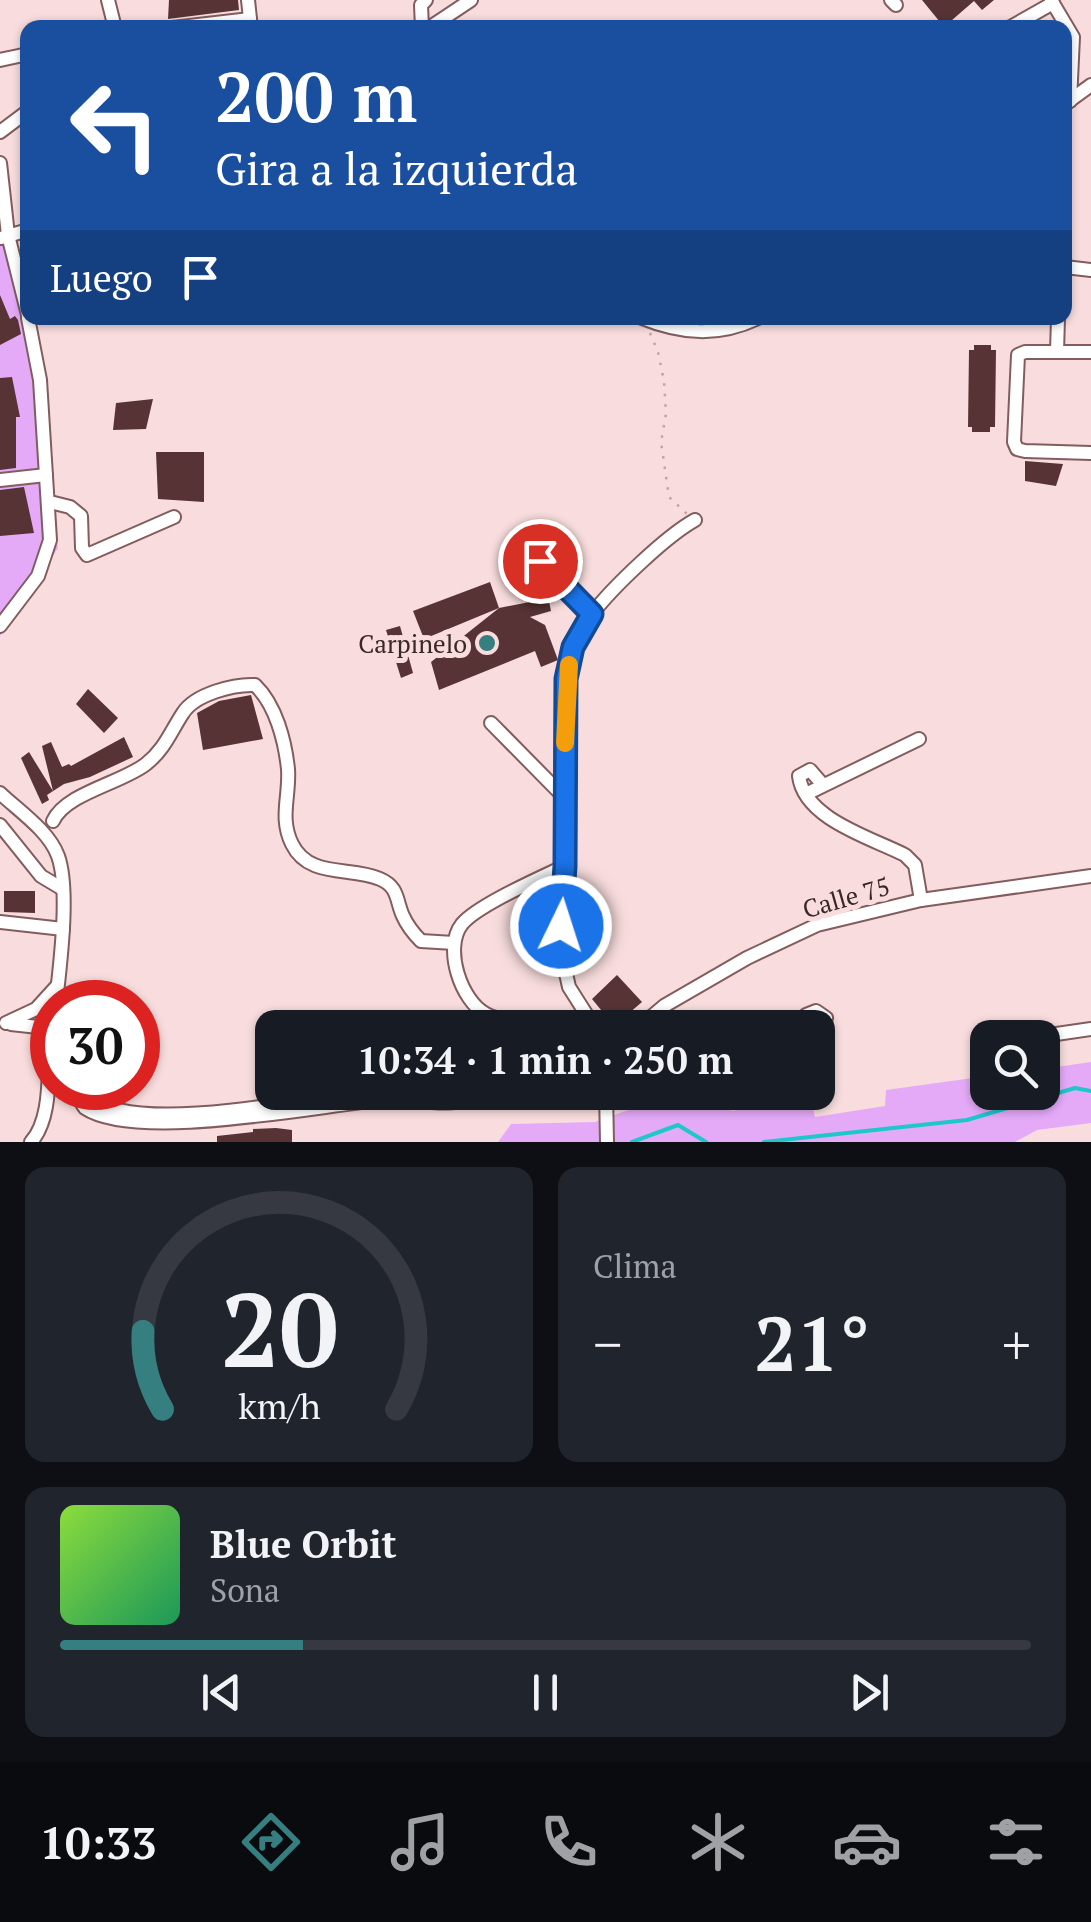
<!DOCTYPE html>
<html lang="es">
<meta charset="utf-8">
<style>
:root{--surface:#171b24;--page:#20242c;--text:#f1f3f6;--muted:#9ea1a6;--line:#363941;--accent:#367f81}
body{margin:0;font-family:"PT Serif",serif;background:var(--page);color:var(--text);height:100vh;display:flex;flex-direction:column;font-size:38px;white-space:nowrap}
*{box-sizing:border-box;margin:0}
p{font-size:32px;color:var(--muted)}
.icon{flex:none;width:55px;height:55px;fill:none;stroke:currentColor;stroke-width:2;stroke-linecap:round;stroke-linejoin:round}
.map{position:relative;height:1142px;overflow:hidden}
.drawer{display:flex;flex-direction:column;gap:25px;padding:25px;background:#0d0f14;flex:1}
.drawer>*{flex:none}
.banner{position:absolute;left:20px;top:20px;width:1052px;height:305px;border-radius:20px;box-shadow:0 2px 8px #0004;background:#1a4fa0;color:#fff;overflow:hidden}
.tools{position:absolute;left:970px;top:1020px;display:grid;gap:20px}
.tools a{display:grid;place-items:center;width:90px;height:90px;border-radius:20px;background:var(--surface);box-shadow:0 2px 8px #0004;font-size:50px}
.speed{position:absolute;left:30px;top:980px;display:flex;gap:20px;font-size:50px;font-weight:700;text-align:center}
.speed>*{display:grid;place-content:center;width:130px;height:130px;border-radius:50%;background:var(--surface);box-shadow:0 2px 8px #0004;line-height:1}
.speed .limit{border:15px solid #d22;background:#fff;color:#111}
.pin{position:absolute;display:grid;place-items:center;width:85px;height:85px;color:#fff;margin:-42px;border:5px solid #fff;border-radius:50%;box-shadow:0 2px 10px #0007}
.me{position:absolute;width:110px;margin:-55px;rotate:4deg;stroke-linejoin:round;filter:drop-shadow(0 0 8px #0008)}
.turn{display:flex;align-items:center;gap:35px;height:210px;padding:0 30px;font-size:45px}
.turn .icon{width:130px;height:130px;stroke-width:2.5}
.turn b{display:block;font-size:70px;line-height:85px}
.then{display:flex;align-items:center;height:95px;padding:0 30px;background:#0003;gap:20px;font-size:38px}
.big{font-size:75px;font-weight:700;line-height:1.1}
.drawer .widget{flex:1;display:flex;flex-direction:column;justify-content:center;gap:15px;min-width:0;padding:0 35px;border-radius:20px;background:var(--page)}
.drawer .dial{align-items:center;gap:0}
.dial svg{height:260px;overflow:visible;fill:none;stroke:var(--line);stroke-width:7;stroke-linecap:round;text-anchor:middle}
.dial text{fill:var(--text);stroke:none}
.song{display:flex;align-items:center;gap:30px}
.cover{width:120px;height:120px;border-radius:15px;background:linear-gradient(135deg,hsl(90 70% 55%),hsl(150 70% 35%))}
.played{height:10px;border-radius:5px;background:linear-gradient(90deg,var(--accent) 25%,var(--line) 25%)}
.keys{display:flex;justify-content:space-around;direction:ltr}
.heat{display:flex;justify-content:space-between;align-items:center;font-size:55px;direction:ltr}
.drawer .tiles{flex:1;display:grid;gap:25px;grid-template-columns:1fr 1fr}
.widget:last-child{grid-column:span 2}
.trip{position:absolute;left:255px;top:1010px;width:580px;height:100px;border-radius:20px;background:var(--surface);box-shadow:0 2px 8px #0004;font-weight:700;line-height:100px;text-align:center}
.tab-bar{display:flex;height:160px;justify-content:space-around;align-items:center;background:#090b0e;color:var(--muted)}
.tab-bar .icon{width:70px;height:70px}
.tab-bar .selected{color:var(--accent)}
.tab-bar b{font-size:45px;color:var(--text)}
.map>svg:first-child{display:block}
.green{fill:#e4aaf8}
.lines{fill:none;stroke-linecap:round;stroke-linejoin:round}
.stream{stroke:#1ec7cb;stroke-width:4}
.building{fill:#573335}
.minor-casing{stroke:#835c5d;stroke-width:16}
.path{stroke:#bda5a5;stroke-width:2.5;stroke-dasharray:2.5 8;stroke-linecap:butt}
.minor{stroke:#fff;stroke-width:12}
.route-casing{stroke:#114b97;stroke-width:25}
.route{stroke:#1a73e8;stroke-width:18}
.slow{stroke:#f59e0b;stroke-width:18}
.poi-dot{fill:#367f81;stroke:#f9ddde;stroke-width:4}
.labels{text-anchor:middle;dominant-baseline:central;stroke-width:10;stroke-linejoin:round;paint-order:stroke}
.poi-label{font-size:25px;fill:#392828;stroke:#f9ddde;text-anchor:end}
.street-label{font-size:25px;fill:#392828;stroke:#f9ddde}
</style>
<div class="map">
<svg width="1091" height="1142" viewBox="0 0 1091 1142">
<rect width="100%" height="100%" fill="#f9ddde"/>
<!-- green -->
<g class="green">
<polygon points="0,197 36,365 40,456 58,548 0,636"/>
<polygon points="1091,1062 1091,1123 1037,1130 1015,1142 498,1142 511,1124 595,1122 675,1093 709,1093 732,1111 810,1094 815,1117 885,1106 886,1090 987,1076 988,1092 1042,1092 1043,1069"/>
</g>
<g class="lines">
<!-- stream -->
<g class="stream">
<polyline points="632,1142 678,1125 706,1142"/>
<polyline points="764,1142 967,1120 1075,1088 1091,1091"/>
</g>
</g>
<!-- building -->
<g class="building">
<polygon points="169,0 238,0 239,10 168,19"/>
<polygon points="922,0 994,0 982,10 974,1 944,27"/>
<polygon points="0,295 10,319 15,316 18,320 21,334 0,345"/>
<polygon points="974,345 991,345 991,350 996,350 995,427 990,427 990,432 972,432 972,427 968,427 969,350 974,350"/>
<polygon points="12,377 20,417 16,417 16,468 0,470 0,378"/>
<polygon points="153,399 146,429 113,430 116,403"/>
<polygon points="156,452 204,452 204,502 158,499"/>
<polygon points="1025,461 1063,464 1056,486 1025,481"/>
<polygon points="24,487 34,533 0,536 0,490"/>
<polygon points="490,582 499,608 424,639 413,611"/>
<polygon points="545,582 551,611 530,617 545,625 558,660 541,667 535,651 439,690 431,662 499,608 535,601 533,587"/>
<polygon points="400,626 413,673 401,678 386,630"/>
<polygon points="88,689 118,718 104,733 76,704"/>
<polygon points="251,695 263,739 203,750 197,713 219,701"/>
<polygon points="124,737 133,757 90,777 64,784 47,795 49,800 42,804 21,758 29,752 53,791 42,746 51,742 62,767 69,764 71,766"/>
<polygon points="4,891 35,891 35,913 4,912"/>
<polygon points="617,975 642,1002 621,1020 617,1014 606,1016 592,999"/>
<polygon points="276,1128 292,1130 292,1142 217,1142 217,1136 253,1132 253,1129"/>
</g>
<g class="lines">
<!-- minor casing -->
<g class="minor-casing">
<g id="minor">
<polyline points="108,0 115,28"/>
<polyline points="248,0 251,28"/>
<polyline points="891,0 896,5"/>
<polyline points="1051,0 1073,37 1070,101"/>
<polyline points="172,28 250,19"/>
<polyline points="422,28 421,5 426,0"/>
<polyline points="429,28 471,0"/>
<polyline points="1009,28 1053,3"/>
<polyline points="0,60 28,54"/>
<polyline points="1065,104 1091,85"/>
<polyline points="0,132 28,111"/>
<polyline points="0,163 8,235 28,315"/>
<polyline points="1,238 28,230"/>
<polyline points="1065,267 1091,270"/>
<path d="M 642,318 C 682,334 718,337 758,318"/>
<polyline points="1057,352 1058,318"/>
<polyline points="1091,352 1025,352 1018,355 1014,442 1017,449 1025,451 1091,453"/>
<polyline points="0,480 46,475"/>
<polyline points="50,502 70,507 81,516 82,548 87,555 174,517"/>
<polyline points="540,561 591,615"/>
<polyline points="0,626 38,576 50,540 40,380 28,318"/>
<polyline points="491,723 564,797"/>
<path d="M 823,785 L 810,770 L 799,776 C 804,819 872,838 905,855 L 915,865 L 921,900"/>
<path d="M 0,793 C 19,811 49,831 58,856 C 70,890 60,965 56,1002"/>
<polyline points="806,794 919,739"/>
<path d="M 53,821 C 66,793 122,783 146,764 C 165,749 171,731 183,713 C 195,694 234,684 255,685 C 276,705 285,741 288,769 C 290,796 279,818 292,844 C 309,879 351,866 380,879 C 399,887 396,901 403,916 C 407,925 414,934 421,941 L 454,943"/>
<polyline points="0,825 41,876 61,888"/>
<polyline points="0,922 63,929"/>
<polyline points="6,1023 36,1009 57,986"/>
<polyline points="11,1024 38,1027"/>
<polyline points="800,1026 806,1015 816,1011 826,1018 823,1027 818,1032"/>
<polyline points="38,1027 45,1021 52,1019"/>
<path d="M 540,1028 C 523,1023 501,1022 486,1014 C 461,1001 443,948 462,924 C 478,905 540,878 565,866"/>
<path d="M 595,1028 L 569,987 L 561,951 L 567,679 C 571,656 577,634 592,614 C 612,588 666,536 695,520"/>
<polyline points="638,1028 664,1006 747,958 817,925 921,900 1091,876"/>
<polyline points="1029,1038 1091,1029"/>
<path d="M 74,1088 C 77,1093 81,1103 85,1108 C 136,1142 315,1106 380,1100 C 415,1097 454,1112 486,1092"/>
<path d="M 89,1088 C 96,1099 106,1107 119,1110 C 175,1123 285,1105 341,1092"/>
<polyline points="606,1092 607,1142"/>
<polyline points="730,1098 764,1092"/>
<path d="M 31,1142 C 51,1120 48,1077 50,1049"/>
</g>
</g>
<!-- path -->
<polyline class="path" points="650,333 658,352 664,381 666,414 661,442 669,497 687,514"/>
<!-- minor -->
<use href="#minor" class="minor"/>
</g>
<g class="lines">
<!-- route casing -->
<g class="route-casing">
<polyline id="route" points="540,561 592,614 573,647 566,679 565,866 561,926"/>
</g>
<!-- route -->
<use href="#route" class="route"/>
<!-- slow -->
<polyline class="slow" points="565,743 569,665"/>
</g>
<!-- markers -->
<circle class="poi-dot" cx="487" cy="643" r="10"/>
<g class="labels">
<!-- poi labels -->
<g class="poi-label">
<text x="467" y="643">Carpinelo</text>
</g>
<!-- street labels -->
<g class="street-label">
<text transform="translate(846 897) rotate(-16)">Calle 75</text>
</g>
</g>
</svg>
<div class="tools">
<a><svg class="icon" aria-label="search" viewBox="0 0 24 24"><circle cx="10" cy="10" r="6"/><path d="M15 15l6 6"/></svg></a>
</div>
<div class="speed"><div class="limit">30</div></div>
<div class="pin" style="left:540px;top:561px;background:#d93025"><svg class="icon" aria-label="arrive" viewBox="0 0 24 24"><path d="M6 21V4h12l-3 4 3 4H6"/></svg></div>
<svg class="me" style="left:561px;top:926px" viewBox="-20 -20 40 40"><circle r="17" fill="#1a73e8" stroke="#fff" stroke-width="3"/><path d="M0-11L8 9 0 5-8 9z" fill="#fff"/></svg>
<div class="trip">10:34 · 1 min · 250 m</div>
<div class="banner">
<div class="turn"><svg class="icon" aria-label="left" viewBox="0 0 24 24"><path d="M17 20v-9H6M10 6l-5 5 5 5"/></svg><div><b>200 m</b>Gira a la izquierda</div></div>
<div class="then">Luego<svg class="icon" aria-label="arrive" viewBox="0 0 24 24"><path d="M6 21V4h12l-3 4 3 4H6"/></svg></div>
</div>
</div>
<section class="drawer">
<div class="tiles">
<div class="widget dial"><svg viewBox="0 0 100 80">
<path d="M14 69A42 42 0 1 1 86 69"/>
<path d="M14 69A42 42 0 0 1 8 45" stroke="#367f81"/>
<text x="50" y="56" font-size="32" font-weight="700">20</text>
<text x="50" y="72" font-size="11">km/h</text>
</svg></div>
<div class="widget"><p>Clima</p>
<div class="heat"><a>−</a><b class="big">21°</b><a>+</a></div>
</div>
<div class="widget">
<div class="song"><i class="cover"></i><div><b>Blue Orbit</b><p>Sona</p></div></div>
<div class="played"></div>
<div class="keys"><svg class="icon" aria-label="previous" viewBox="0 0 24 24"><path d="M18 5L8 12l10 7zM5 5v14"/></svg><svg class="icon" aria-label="pause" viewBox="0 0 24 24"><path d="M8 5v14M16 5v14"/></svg><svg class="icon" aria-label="next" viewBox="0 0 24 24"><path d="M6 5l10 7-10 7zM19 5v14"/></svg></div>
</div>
</div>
</section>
<nav class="tab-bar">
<b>10:33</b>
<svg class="icon selected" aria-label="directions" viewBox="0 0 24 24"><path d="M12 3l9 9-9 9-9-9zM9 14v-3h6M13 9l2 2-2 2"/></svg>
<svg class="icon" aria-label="music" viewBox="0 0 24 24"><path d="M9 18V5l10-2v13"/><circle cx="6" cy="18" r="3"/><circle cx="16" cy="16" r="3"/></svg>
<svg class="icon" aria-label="phone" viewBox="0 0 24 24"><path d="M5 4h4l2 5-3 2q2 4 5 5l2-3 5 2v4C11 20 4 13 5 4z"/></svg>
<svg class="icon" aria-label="climate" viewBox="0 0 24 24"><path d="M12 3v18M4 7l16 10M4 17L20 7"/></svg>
<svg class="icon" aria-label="car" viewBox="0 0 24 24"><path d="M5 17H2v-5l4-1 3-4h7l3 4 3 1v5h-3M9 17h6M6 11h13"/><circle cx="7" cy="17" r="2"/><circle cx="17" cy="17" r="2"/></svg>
<svg class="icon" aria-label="filters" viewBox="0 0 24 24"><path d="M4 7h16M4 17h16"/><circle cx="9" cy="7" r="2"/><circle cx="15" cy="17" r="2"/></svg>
</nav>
